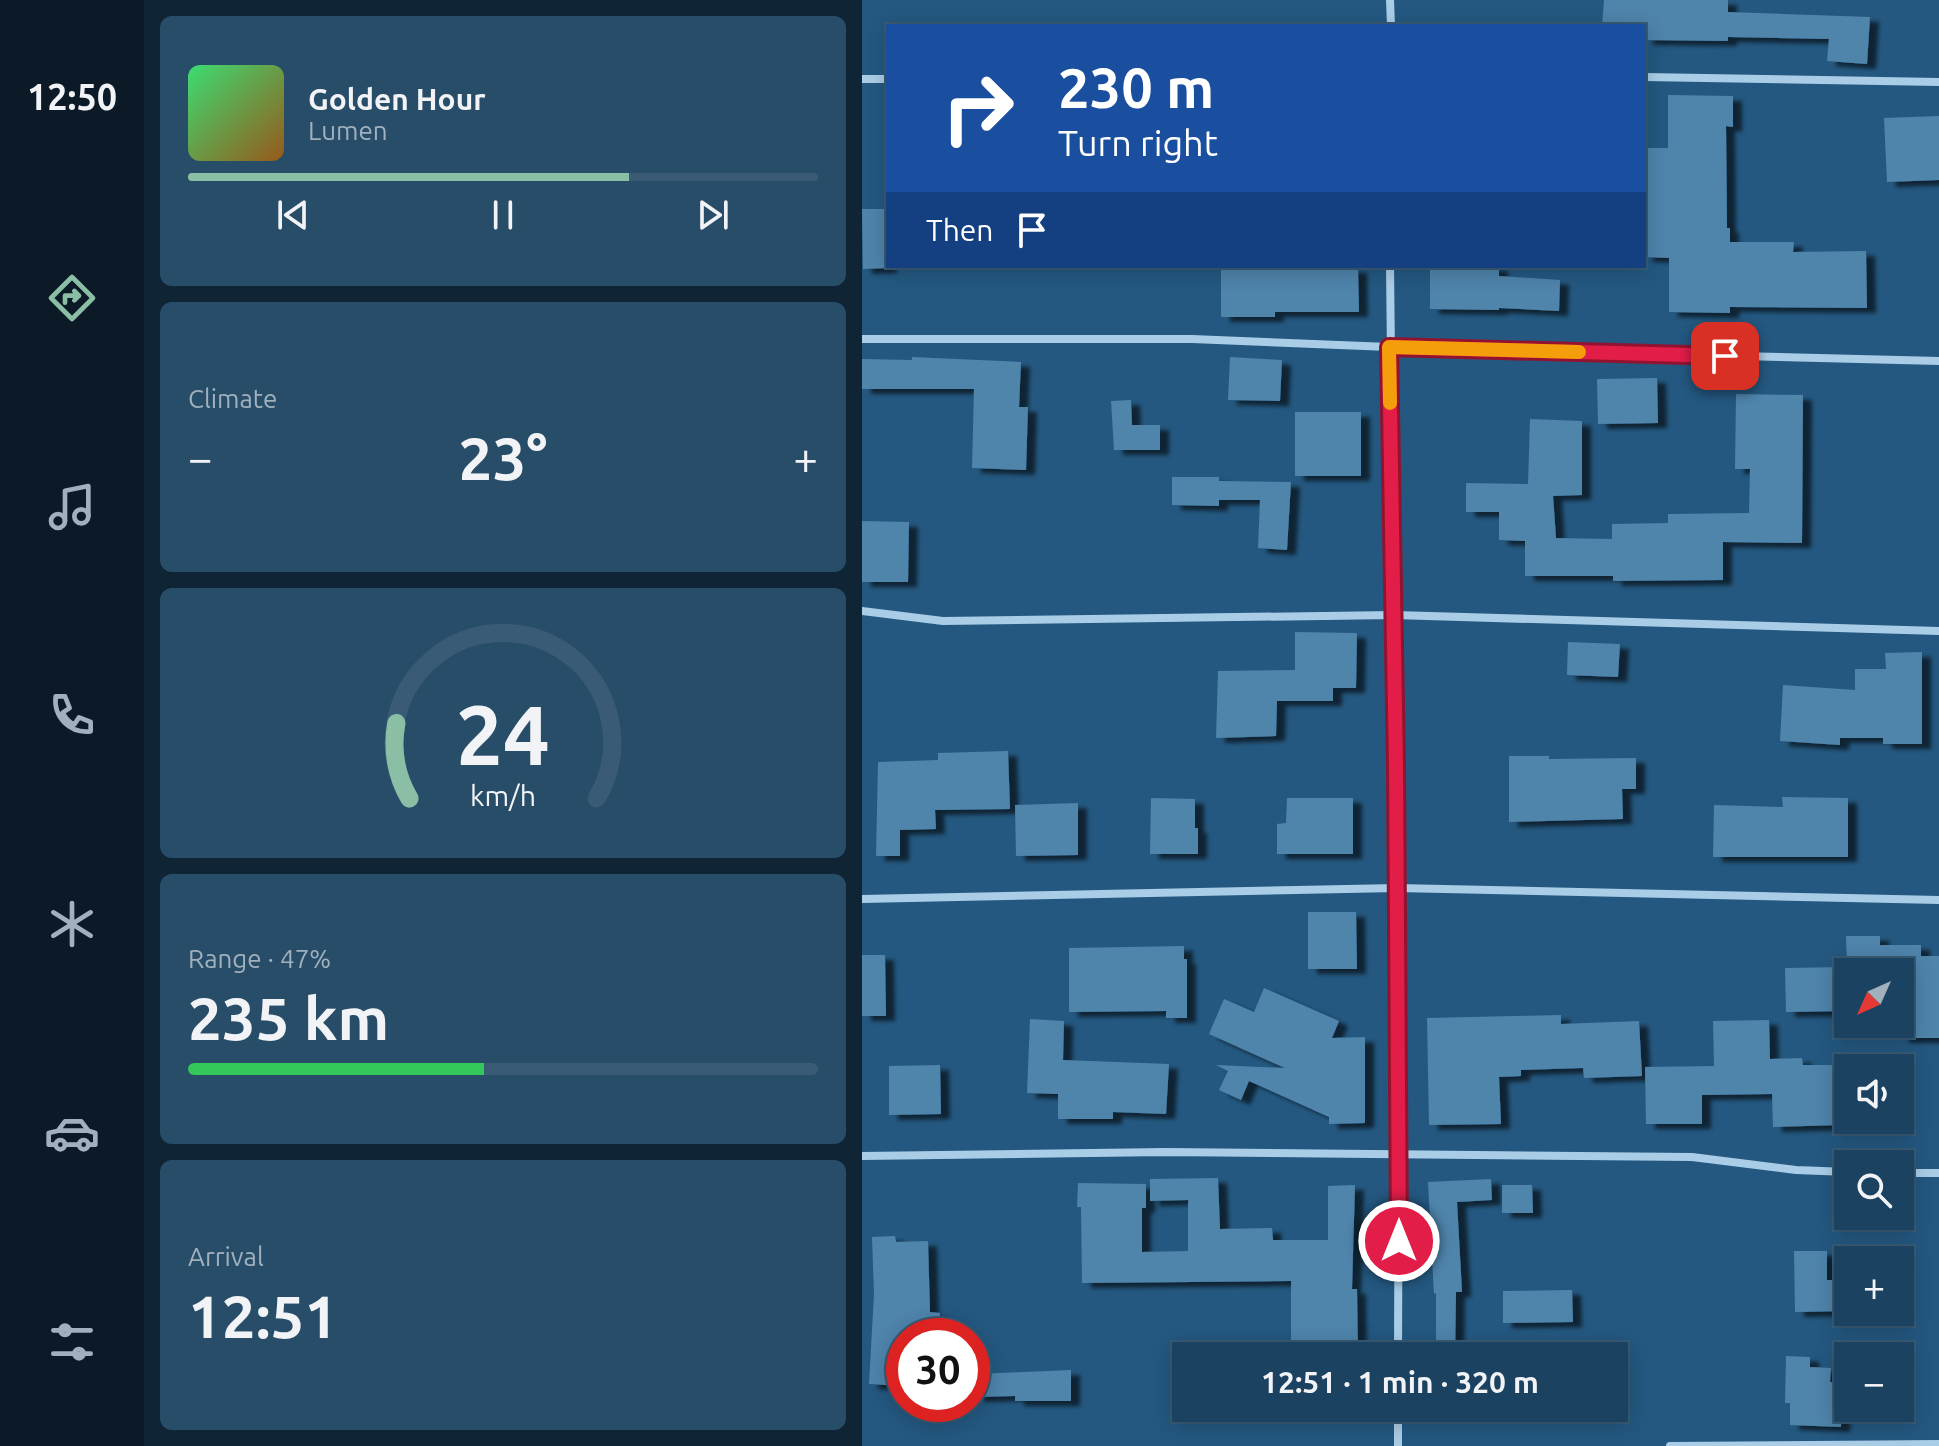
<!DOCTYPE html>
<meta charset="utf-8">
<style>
:root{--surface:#1b4260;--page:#284d69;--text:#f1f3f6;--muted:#a0b0bd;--line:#395b75;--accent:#8abfa5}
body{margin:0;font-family:Ubuntu,sans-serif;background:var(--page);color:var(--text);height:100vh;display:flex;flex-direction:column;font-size:30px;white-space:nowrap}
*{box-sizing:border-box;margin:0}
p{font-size:26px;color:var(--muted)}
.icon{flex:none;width:44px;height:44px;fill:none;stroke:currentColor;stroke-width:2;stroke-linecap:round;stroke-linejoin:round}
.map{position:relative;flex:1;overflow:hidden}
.drawer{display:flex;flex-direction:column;gap:16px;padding:16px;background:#0f2435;width:718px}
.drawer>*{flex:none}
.guide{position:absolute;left:24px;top:24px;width:760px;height:244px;border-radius:0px;box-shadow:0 4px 20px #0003,0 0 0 2px var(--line);background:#1a4fa0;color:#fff;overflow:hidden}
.needle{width:52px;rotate:225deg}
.fabs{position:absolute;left:972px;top:958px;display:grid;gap:16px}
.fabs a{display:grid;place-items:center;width:80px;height:80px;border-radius:0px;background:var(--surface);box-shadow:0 4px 20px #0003,0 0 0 2px var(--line);font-size:40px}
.speed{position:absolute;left:24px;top:1318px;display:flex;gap:16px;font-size:40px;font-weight:700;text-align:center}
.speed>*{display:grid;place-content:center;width:104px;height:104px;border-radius:50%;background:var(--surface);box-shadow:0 4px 20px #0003,0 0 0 2px var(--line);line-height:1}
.speed .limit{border:12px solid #d22;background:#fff;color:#111}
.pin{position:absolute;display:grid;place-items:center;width:68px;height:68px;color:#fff;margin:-34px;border-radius:16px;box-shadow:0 4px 12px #0006}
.me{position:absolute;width:88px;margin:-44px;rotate:0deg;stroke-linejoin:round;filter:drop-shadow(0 0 6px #0008)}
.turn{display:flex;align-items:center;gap:28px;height:168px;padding:0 40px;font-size:36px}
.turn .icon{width:104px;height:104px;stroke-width:2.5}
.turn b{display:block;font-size:56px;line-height:68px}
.then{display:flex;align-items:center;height:76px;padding:0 40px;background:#0003;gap:16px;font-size:30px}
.big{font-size:60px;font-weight:700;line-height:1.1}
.drawer .card{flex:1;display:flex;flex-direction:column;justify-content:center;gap:12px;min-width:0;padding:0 28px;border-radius:12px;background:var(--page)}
.drawer .dial{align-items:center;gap:0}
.dial svg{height:208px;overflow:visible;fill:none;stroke:var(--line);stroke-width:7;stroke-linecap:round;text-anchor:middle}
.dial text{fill:var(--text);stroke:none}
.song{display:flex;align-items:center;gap:24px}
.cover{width:96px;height:96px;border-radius:12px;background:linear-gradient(135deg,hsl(140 70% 55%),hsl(30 70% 35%))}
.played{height:8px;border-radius:4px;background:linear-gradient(90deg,var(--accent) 70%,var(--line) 70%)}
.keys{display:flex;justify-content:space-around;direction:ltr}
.heat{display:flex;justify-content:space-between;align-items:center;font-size:44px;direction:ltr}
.charge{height:12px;border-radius:6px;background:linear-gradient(90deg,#34c759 47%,var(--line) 0)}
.trip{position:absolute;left:310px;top:1342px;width:456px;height:80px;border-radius:0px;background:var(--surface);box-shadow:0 4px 20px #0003,0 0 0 2px var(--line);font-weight:700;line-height:80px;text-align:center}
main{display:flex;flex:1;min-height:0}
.tab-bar{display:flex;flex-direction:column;width:144px;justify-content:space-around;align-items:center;background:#0b1a26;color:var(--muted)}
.tab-bar .icon{width:56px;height:56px}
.tab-bar .active{color:var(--accent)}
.tab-bar b{font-size:36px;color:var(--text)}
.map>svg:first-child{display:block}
.building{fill:#5084ab;filter:url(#shadow)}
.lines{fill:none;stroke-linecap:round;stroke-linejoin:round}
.street{stroke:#aacde7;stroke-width:8}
.route-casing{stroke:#92132f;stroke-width:20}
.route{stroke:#e11d48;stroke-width:14}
.slow{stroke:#f59e0b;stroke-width:14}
</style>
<main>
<nav class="tab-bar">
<b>12:50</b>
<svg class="icon active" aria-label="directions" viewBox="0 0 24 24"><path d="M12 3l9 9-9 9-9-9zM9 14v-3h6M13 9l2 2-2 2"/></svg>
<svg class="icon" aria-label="music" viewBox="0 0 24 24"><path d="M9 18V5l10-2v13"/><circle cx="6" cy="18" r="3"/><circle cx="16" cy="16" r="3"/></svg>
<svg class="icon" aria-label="phone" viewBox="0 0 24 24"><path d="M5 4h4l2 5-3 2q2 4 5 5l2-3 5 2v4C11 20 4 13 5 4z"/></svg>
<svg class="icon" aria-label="climate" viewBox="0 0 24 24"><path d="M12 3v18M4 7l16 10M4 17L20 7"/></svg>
<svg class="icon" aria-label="car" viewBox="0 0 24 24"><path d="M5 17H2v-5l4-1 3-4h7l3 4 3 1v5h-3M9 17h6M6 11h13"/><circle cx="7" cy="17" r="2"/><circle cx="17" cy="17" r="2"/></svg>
<svg class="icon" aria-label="filters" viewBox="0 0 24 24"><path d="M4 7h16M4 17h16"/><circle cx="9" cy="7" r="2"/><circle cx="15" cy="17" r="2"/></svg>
</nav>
<section class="drawer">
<div class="card">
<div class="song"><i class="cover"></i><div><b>Golden Hour</b><p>Lumen</p></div></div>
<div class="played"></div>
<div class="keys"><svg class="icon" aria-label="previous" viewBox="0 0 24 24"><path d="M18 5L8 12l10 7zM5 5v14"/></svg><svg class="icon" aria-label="pause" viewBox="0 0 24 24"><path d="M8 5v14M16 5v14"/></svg><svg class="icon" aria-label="next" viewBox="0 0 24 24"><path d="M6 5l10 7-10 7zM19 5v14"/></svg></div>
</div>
<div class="card"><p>Climate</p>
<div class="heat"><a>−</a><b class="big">23°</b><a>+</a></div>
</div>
<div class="card dial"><svg viewBox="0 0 100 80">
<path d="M14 69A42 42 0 1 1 86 69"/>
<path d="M14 69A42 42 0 0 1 9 40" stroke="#8abfa5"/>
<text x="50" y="56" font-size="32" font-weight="700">24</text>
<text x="50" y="72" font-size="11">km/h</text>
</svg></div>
<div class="card"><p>Range · 47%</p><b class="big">235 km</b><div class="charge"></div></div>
<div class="card"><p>Arrival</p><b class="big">12:51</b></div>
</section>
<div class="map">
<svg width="1077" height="1446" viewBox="0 0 1077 1446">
<defs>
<filter id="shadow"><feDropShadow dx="9" dy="5" stdDeviation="2" flood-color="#0009"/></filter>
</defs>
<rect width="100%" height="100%" fill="#245880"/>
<!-- building -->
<g class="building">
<polygon points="742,0 866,0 866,12 1008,17 1005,64 965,61 967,39 866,37 866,41 782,40 782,26 740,26"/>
<polygon points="806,95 871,96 871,127 864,126 865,228 868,228 868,242 932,242 931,252 1004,251 1005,308 868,307 868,313 807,312 807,258 782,257 782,148 806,148"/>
<polygon points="1077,116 1077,180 1025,182 1022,118"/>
<polygon points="0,209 26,209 26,268 1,269"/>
<polygon points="359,266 496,268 497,312 413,312 413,317 359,317"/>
<polygon points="568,266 637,266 637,276 698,280 697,311 637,308 637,310 568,309"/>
<polygon points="50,357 159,362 157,407 166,407 164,470 110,468 112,389 0,389 0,359 50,360"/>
<polygon points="368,357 420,360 418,401 366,400"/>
<polygon points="795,378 796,423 736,424 735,379"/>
<polygon points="874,394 941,395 940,543 861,542 861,580 751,581 751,576 663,576 663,541 637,540 637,512 604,512 604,483 666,484 668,419 720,421 720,495 691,496 694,538 750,539 750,524 806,523 806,514 887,513 888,469 873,469"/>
<polygon points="269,400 270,425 298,425 298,450 252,450 249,401"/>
<rect x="433" y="412" width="66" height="64"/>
<polygon points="310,477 357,477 357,481 429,482 425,550 396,548 398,500 357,500 357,506 310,505"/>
<polygon points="0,521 47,522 46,582 0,582"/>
<polygon points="433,632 495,633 494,688 471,688 471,701 415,701 414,736 354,738 356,671 433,670"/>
<polygon points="706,642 758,644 756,677 705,675"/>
<polygon points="1060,652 1060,744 1021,744 1021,738 978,738 978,745 918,741 921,685 993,690 993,669 1024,669 1023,653"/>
<polygon points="146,751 148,809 73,810 74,829 38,830 38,856 14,856 16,762 76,760 76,753"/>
<polygon points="647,756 687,756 687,759 774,758 774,789 760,789 761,819 647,822"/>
<polygon points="920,797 986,798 986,857 851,857 852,805 921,807"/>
<polygon points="289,798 333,799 333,828 336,828 336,854 288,854"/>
<polygon points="425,798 491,798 491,854 415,854 415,824 424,823"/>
<polygon points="216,803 216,855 154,856 153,805"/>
<polygon points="446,912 494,912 495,969 446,969"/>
<polygon points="984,936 1018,936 1018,945 1059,945 1059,956 1077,956 1077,1038 1038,1038 1038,972 986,972 986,1011 924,1012 923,968 985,967"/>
<polygon points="322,946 322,959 325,959 325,1018 304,1018 304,1011 207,1012 207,948"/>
<polygon points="0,955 23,955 24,1016 0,1016"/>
<polygon points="402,988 477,1021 470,1038 503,1037 503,1123 467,1124 467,1117 387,1081 379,1100 357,1090 366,1071 354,1065 423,1068 347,1034 362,999 392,1012"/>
<polygon points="699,1015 699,1024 777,1021 780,1076 722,1078 721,1068 659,1070 659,1076 637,1077 639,1124 567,1125 565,1018"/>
<polygon points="168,1019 202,1021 201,1060 307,1064 304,1114 251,1112 251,1119 196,1119 196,1094 165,1093"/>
<polygon points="907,1020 908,1059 940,1058 941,1065 977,1065 978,1125 911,1127 910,1094 840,1095 840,1124 784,1124 783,1067 852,1066 851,1021"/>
<polygon points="78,1065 79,1114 27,1115 27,1066"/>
<polygon points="356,1178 358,1229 410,1228 411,1240 466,1240 466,1186 493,1185 490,1289 495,1289 496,1356 429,1356 429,1281 220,1283 219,1207 215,1207 216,1183 284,1184 284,1208 280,1208 280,1252 326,1251 326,1200 288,1201 288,1179"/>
<polygon points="629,1179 630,1200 595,1202 600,1292 594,1292 593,1356 574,1356 574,1293 572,1294 566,1182"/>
<polygon points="640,1185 670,1185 671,1213 640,1213"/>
<polygon points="33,1236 34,1242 66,1241 68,1312 78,1313 77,1336 42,1336 42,1386 7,1384 12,1294 10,1237"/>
<polygon points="932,1251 965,1251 965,1280 986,1280 986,1311 933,1312"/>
<polygon points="710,1290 711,1322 641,1323 641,1291"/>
<polygon points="924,1356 948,1357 948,1367 969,1368 968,1382 980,1383 979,1427 928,1425 928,1403 923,1403"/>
<polygon points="209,1370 209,1401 153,1401 153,1396 113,1397 112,1374"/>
</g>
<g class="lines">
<!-- street -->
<g class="street">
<polyline points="528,0 529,26"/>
<polyline points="782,77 1077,82"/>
<polyline points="0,79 26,79"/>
<polyline points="528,266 537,1070 536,1356"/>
<polyline points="0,339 330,339 527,347 1077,361"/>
<polyline points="0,611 81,621 532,615 1077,631"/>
<polyline points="0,899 535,888 1077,900"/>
<polyline points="0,1156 304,1152 830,1157 934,1170 986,1172"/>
<polyline points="1038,1173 1077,1173"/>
<polyline points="536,1446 536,1408"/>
<polyline points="808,1446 1077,1444"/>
</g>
</g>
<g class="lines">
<!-- route casing -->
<g class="route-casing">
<polyline id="route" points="537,1241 534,766 527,347 863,356"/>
</g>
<!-- route -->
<use href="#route" class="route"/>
<!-- slow -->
<polyline class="slow" points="528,403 527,347 717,352"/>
</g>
</svg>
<div class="fabs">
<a><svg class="needle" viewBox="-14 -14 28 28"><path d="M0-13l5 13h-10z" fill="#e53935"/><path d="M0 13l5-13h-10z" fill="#a0b0bd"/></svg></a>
<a><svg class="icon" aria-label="sound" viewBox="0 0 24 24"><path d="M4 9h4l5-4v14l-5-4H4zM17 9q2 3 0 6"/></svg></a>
<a><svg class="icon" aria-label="search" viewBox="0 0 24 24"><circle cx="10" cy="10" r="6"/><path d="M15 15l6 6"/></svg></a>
<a>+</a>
<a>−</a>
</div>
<div class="speed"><div class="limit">30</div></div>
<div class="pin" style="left:863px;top:356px;background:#d93025"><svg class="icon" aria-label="arrive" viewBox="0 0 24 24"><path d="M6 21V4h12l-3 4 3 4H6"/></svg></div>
<svg class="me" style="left:537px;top:1241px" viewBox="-20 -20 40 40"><circle r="17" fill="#e11d48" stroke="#fff" stroke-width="3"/><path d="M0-11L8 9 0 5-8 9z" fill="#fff"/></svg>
<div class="trip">12:51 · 1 min · 320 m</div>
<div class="guide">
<div class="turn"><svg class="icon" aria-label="right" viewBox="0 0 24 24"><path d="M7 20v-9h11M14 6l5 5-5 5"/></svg><div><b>230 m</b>Turn right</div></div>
<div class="then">Then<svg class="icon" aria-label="arrive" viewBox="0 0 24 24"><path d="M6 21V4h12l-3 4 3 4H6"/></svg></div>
</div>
</div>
</main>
